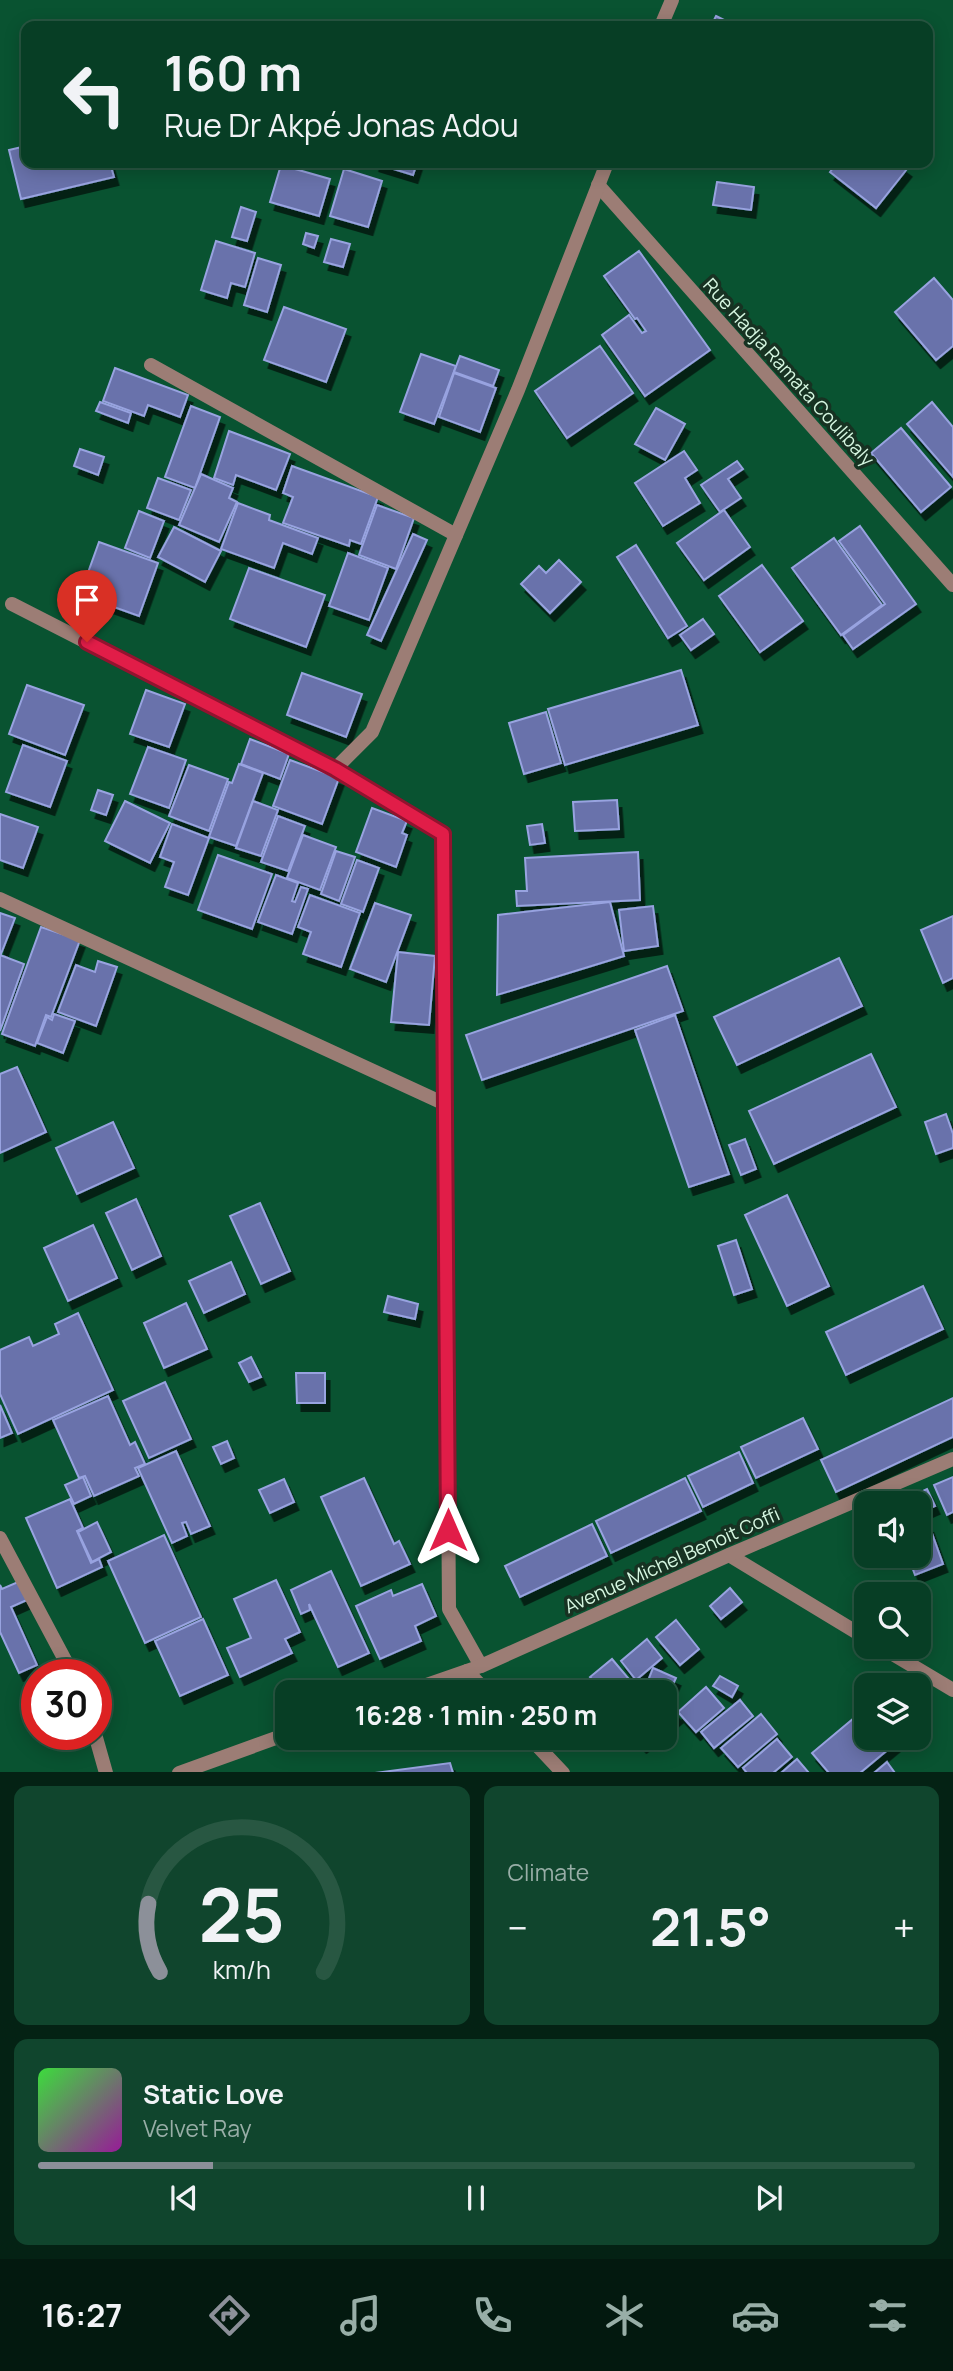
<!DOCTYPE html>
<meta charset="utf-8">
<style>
:root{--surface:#073e25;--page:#10452d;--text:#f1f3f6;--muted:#98aea7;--line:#285742;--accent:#8c9099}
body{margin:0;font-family:Manrope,sans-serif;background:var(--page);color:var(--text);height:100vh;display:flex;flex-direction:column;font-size:26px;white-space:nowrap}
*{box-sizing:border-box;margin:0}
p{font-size:23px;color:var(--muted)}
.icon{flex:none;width:38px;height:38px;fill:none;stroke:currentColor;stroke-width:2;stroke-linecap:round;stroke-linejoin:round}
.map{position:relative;height:1772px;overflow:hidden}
.sheet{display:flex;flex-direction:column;gap:14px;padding:14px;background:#042214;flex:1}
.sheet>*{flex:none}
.top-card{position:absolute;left:21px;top:21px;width:912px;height:147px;border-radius:14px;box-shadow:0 4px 18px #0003,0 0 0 2px var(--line);background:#073e25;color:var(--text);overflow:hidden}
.tools{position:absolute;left:854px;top:1491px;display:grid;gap:14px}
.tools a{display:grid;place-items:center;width:77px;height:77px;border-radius:14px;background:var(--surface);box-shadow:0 4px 18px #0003,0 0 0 2px var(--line);font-size:35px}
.speed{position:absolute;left:21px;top:1659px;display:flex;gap:14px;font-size:35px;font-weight:700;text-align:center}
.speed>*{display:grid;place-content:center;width:91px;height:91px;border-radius:50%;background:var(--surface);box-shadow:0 4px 18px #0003,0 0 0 2px var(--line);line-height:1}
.speed .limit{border:10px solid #d22;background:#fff;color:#111}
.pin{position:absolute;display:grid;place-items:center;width:60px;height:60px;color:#fff;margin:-72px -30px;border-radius:50% 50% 50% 0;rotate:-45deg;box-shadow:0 0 7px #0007}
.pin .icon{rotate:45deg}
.me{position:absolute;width:77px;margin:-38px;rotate:0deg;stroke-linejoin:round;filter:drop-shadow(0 0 5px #0008)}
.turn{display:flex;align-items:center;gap:24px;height:147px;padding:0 28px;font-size:32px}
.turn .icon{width:91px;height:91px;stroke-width:2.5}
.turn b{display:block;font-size:49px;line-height:60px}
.big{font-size:52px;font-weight:700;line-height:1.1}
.sheet .card{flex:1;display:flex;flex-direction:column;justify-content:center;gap:10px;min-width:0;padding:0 24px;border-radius:14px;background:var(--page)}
.sheet .dial{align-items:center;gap:0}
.dial svg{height:182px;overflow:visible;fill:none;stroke:var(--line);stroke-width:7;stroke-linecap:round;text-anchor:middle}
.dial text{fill:var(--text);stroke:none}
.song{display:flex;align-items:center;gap:21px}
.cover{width:84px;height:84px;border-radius:10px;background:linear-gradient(135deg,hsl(120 70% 55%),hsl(300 70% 35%))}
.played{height:7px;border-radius:4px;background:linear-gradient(90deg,var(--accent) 20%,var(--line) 20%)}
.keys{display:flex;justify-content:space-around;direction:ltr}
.heat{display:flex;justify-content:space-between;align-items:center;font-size:38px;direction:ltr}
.sheet .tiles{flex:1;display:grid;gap:14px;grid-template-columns:1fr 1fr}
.card:last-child{grid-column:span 2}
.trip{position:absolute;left:275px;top:1680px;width:402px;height:70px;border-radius:14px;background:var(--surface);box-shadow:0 4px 18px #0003,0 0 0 2px var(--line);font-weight:700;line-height:70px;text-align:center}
.tab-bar{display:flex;height:112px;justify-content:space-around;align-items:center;background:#03190f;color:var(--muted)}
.tab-bar .icon{width:49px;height:49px}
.tab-bar .active{color:var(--accent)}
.tab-bar b{font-size:32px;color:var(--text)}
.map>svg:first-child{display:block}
.building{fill:#6972ab;stroke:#98a3e0;stroke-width:2;filter:url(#shadow)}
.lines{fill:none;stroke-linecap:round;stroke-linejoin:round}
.minor{stroke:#9c7d75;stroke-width:14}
.tertiary{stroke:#9c7d75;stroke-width:14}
.route-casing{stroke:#92132f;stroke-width:18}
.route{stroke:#e11d48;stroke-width:12}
.labels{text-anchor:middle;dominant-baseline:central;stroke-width:7;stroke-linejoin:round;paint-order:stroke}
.street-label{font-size:19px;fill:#d6f7e1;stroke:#173222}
</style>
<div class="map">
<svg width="953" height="1773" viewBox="0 0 953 1773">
<defs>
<filter id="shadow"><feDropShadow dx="4.5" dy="8" stdDeviation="0" flood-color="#0009"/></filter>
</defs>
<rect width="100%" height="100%" fill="#095331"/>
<!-- building -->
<g class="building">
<polygon points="716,16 736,26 711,26"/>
<polygon points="26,146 26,163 110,163 114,177 21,199 9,150"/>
<polygon points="374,163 417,163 413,175"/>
<polygon points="837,163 899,163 907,169 876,208 830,172"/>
<polygon points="281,165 330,179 319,216 270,202"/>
<polygon points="344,169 382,181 368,227 330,216"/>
<polygon points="717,182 754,187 751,210 713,205"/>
<polygon points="241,207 256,212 247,241 232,237"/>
<polygon points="306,233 318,236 314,248 303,244"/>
<polygon points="331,239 350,244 343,267 324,262"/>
<polygon points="216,241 255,253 245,287 231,283 227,298 201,290"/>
<polygon points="639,251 710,350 645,396 602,335 629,315 642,333 646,331 637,318 635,319 604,276"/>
<polygon points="258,258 281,265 267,312 244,305"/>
<polygon points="934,278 953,300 953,346 936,360 895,312"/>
<polygon points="284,307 346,329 326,382 264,360"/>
<polygon points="600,346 633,393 567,438 535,391"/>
<polygon points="421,354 456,366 434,424 400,412"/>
<polygon points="460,356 499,370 493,386 454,372"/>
<polygon points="115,368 188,395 180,417 148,405 144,416 103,401"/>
<polygon points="454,373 496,388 480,432 439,417"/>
<polygon points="100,402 131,413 128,423 96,411"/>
<polygon points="932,402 953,427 953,477 907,424"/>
<polygon points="191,406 220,417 195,488 165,477"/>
<polygon points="656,408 685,424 665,460 635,444"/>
<polygon points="901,428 951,487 921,512 871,453"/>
<polygon points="229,431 290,454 276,490 236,475 233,485 214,478"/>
<polygon points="80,449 104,457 98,475 74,466"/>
<polygon points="684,451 697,470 685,478 700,503 663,526 635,483"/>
<polygon points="737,461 743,469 728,479 741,498 720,512 701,485"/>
<polygon points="292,466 378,497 361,544 350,540 349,546 283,523 293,497 283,493"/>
<polygon points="201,474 233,488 229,498 237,502 219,542 179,525"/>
<polygon points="158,478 191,490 179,520 147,508"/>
<polygon points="238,503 270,515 269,520 318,538 312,554 283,543 274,568 221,549"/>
<polygon points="377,505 414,518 396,569 359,555"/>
<polygon points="724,510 750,547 704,580 677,543"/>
<polygon points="139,511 164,521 150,558 125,548"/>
<polygon points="860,526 916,604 853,649 843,635 885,604 839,541"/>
<polygon points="174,527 221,551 205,582 158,557"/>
<polygon points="413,534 427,540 381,641 367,635"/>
<polygon points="834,538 882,605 841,635 792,568"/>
<polygon points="99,542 158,563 139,616 80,595"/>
<polygon points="636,545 687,626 668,638 617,557"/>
<polygon points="348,553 388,568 369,620 329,606"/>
<polygon points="559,560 581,582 550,613 521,584 539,566 546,573"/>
<polygon points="762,565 803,621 760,652 719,596"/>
<polygon points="249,568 325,595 306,647 230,619"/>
<polygon points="703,619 714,634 691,650 680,635"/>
<polygon points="681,670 698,725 565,765 548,709"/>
<polygon points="302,673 362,694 346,737 287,715"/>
<polygon points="27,685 84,705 65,755 9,734"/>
<polygon points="146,690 185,704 169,747 130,734"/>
<polygon points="546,712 561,763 524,774 509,723"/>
<polygon points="250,739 289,754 280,779 241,764"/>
<polygon points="23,745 67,761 50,807 6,792"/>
<polygon points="148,747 186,760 169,808 130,794"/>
<polygon points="290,760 339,778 322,824 273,806"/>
<polygon points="239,764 263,773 236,846 209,837 229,782 232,783"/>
<polygon points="189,765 228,779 209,831 169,816"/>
<polygon points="98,790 113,795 106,815 91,810"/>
<polygon points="617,800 619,829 575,831 573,802"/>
<polygon points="125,801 170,823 150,863 105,841"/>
<polygon points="253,801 278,810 261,856 236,848"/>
<polygon points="372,808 407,821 402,833 407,835 396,867 356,852"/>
<polygon points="0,814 38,827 23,868 0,860"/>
<polygon points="278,816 305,826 288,871 261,862"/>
<polygon points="172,824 209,838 188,895 165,887 174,862 160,857"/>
<polygon points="542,824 545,843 530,845 527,826"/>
<polygon points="303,835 336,847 320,890 287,878"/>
<polygon points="336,851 355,857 339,901 321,894"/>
<polygon points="638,852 640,900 517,906 516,891 527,891 525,858"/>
<polygon points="218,855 272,874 252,929 198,910"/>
<polygon points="357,860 379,868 363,912 341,904"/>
<polygon points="276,875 298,883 292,901 295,902 301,887 308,889 292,934 258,922"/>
<polygon points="310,895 360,913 341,967 303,954 311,932 298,927"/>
<polygon points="610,902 624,956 497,995 498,915"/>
<polygon points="375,903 411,915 386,982 350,969"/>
<polygon points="653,906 658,946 624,951 619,910"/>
<polygon points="0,913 15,918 1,954 0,953"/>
<polygon points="953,916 953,978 943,983 921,930"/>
<polygon points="41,927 80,940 51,1017 46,1015 35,1046 2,1034"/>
<polygon points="398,952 435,956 429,1025 391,1022"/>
<polygon points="0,955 24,964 0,1031"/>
<polygon points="839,958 862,1006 737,1065 714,1017"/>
<polygon points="98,961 117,967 96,1026 58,1012 76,965 95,972"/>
<polygon points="667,966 683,1011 482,1080 466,1035"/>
<polygon points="54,1014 75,1021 63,1053 37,1043 47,1017 52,1020"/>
<polygon points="675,1015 729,1174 689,1187 635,1030"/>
<polygon points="871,1054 896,1107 774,1164 749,1111"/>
<polygon points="17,1067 46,1132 0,1153 0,1074"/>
<polygon points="946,1114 953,1134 953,1148 936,1154 925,1122"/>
<polygon points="113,1122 134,1168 77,1194 56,1148"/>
<polygon points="745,1139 756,1169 741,1175 729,1145"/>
<polygon points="787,1195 829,1286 787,1306 745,1215"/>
<polygon points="136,1199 161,1256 132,1270 106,1213"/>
<polygon points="260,1203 290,1271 261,1284 230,1216"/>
<polygon points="93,1225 117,1278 68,1301 44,1248"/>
<polygon points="736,1240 752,1289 734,1295 718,1246"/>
<polygon points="231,1262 245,1294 204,1313 189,1281"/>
<polygon points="923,1286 943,1329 846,1375 826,1332"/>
<polygon points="388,1296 418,1304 415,1319 384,1312"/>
<polygon points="186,1303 207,1349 164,1368 144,1323"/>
<polygon points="78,1313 113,1390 18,1434 0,1394 0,1350 29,1337 33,1346 59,1334 55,1324"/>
<polygon points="251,1357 261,1377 249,1382 239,1363"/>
<polygon points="296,1373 325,1373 325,1403 297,1403"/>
<polygon points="165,1382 191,1439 149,1458 123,1401"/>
<polygon points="108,1396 130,1445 135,1442 145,1464 135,1468 139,1476 94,1496 85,1476 79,1478 53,1420"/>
<polygon points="953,1398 953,1437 836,1492 821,1460"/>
<polygon points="0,1405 12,1433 0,1438"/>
<polygon points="803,1418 818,1449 756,1478 741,1447"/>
<polygon points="227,1441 234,1458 221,1464 213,1447"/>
<polygon points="176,1451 210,1526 191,1534 186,1522 182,1523 187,1536 172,1543 138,1468"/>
<polygon points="739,1452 753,1483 703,1507 688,1476"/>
<polygon points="83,1477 91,1496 74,1504 65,1485"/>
<polygon points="953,1477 953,1512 947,1515 934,1485"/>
<polygon points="364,1478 394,1544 399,1541 410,1564 361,1586 321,1497"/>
<polygon points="685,1478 701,1511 611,1553 596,1521"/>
<polygon points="284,1479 294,1502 270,1513 259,1490"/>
<polygon points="927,1489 935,1506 919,1513 919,1503 897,1503"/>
<polygon points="70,1499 83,1528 77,1531 91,1563 99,1559 102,1567 57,1588 26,1518"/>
<polygon points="97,1522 111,1552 92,1562 78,1532"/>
<polygon points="592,1524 607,1556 520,1597 505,1566"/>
<polygon points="929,1525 943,1564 915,1575 908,1556 919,1556 919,1529"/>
<polygon points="164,1535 201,1617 145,1643 108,1561"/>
<polygon points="331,1571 369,1653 338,1667 309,1604 310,1610 301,1614 291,1590"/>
<polygon points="276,1580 300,1632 285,1639 292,1653 240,1677 227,1648 251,1638 234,1599"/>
<polygon points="18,1582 27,1600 11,1607 37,1665 19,1673 0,1632 0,1585 2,1589"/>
<polygon points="422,1584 436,1616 415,1626 421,1641 380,1659 356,1606 391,1590 393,1596"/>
<polygon points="730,1588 742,1602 721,1619 710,1606"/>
<polygon points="203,1619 228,1675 180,1696 155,1641"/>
<polygon points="676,1620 699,1649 680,1665 656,1637"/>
<polygon points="647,1639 662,1658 636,1680 621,1661"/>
<polygon points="612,1659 629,1679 613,1692 603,1692 590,1677"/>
<polygon points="57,1665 62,1675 40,1675 40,1673"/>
<polygon points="653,1668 676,1678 670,1691 648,1681"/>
<polygon points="720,1676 738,1686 732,1697 713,1686"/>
<polygon points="558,1681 567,1692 544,1692"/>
<polygon points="706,1687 724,1708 696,1732 678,1712"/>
<polygon points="665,1700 678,1715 665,1726"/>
<polygon points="740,1700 753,1716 714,1748 701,1732"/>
<polygon points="866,1708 866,1738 902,1738 860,1773 829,1773 812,1753"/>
<polygon points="761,1714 777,1734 738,1767 721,1748"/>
<polygon points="636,1738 651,1738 642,1745"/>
<polygon points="777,1739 792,1757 773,1773 747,1773 743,1768"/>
<polygon points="797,1759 809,1773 781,1773"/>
<polygon points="887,1762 895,1773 874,1773"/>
<polygon points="450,1763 453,1773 375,1773"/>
</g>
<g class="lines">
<!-- minor -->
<g class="minor">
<polyline points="661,26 672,0"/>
<polyline points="598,185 953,585"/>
<polyline points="151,365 456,535"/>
<polyline points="12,604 335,769 443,834 449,1609 481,1666"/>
<polyline points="335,769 372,732 518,390 607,163"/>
<polyline points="0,899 445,1104"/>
<polyline points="0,1538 73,1675"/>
<polyline points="467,1671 487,1692"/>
<polyline points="95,1734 106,1773"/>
<polyline points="530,1738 563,1773"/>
</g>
<!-- tertiary -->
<g class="tertiary">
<polyline points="729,1555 866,1638"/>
<polyline points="881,1647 953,1690"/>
<polyline points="406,1692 481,1666 729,1555 953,1459"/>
<polyline points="179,1773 287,1734"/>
</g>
</g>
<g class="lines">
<!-- route casing -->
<g class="route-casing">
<polyline id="route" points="87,642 335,769 443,834 448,1530"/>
</g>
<!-- route -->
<use href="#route" class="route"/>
</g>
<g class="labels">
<!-- street labels -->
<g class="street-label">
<text transform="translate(789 372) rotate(48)">Rue Hadja Ramata Coulibaly</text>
<text transform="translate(672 1560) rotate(-24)">Avenue Michel Benoit Coffi</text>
</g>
</g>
</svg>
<div class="tools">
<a><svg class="icon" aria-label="sound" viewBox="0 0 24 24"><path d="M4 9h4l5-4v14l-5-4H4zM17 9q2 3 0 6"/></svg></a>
<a><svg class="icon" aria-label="search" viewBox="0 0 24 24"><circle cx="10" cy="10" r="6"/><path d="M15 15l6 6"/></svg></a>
<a><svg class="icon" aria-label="layers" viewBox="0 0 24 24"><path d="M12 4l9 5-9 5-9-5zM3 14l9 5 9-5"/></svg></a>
</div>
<div class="speed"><div class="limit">30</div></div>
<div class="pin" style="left:87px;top:642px;background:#d93025"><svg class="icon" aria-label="arrive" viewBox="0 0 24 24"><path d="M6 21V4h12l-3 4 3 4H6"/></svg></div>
<svg class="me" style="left:448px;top:1530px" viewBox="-20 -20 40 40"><path d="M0-17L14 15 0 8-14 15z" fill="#e11d48" stroke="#fff" stroke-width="4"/></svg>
<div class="trip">16:28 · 1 min · 250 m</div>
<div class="top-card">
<div class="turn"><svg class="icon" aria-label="left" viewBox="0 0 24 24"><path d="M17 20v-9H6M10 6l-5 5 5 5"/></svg><div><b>160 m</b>Rue Dr Akpé Jonas Adou</div></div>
</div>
</div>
<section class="sheet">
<div class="tiles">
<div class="card dial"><svg viewBox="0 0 100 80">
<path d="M14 69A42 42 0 1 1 86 69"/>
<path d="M14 69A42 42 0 0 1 9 39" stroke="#8c9099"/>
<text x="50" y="56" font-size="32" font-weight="700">25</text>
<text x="50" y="72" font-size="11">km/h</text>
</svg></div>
<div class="card"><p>Climate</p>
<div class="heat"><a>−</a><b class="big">21.5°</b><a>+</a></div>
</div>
<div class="card">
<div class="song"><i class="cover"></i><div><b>Static Love</b><p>Velvet Ray</p></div></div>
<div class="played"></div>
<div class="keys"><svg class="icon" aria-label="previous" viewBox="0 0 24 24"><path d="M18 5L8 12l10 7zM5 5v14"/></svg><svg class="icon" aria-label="pause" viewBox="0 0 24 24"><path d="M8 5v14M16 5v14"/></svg><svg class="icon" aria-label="next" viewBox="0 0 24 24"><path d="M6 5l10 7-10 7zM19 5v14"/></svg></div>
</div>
</div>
</section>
<nav class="tab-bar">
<b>16:27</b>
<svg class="icon active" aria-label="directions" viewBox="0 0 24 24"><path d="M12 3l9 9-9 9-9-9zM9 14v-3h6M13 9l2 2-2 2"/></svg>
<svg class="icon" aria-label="music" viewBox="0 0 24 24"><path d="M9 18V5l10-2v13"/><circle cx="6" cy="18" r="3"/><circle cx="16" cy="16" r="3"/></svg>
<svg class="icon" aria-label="phone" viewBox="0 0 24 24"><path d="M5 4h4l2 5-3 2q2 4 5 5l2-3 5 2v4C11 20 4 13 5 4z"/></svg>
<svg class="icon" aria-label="climate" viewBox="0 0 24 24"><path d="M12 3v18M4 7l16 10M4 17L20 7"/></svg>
<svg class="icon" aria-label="car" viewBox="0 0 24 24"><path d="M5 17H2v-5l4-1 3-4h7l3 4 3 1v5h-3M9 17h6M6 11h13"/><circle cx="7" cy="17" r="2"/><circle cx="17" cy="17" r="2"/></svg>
<svg class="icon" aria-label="filters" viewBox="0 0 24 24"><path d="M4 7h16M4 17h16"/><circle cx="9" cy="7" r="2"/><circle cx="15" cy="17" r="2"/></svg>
</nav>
